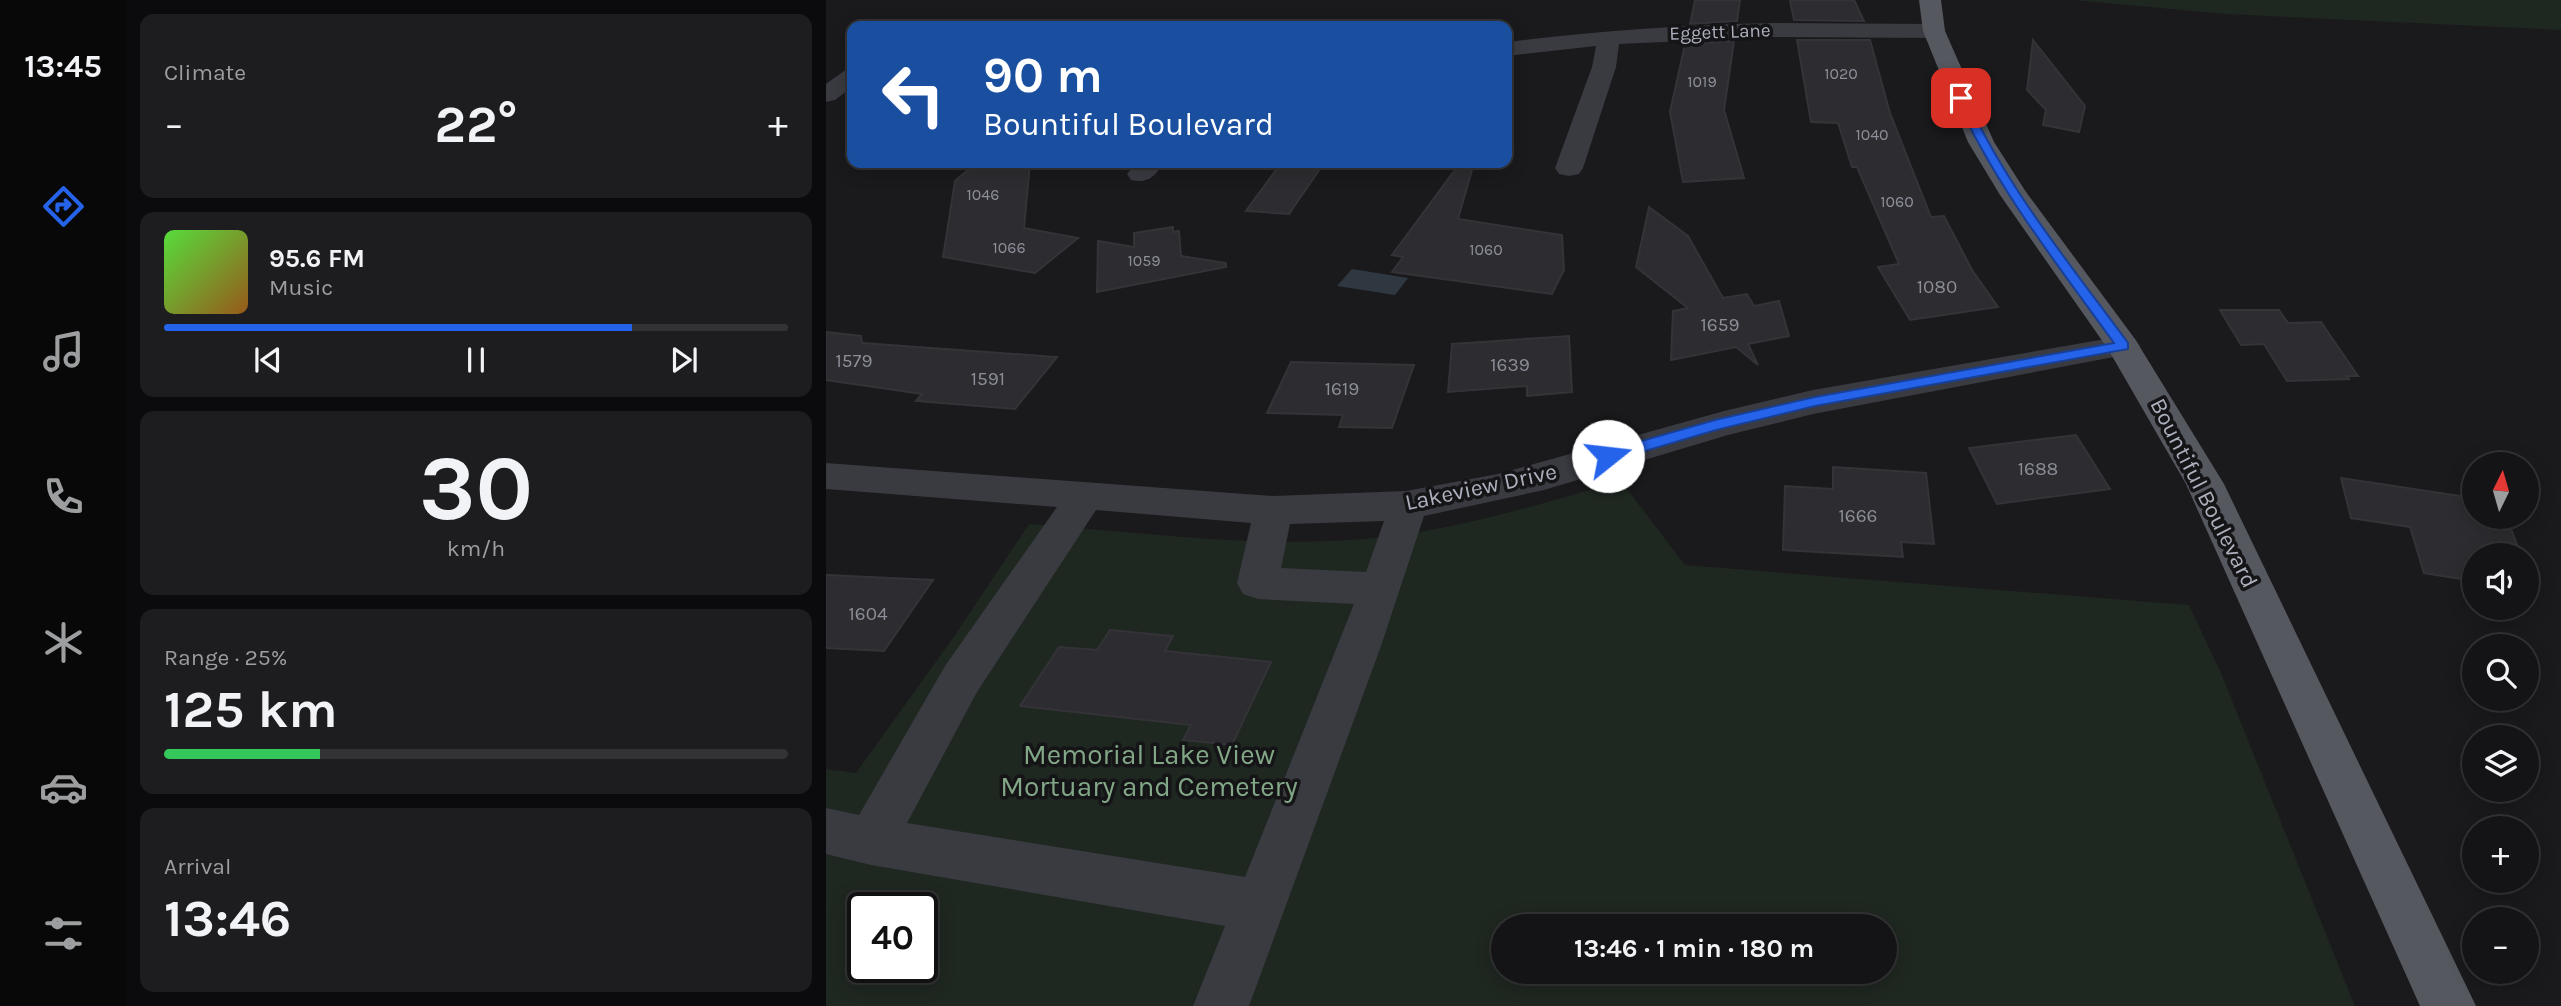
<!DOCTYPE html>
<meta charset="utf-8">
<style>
:root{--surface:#141315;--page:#1d1c1e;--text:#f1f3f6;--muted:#9d9ea0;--line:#333234;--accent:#2563eb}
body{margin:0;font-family:Karla,sans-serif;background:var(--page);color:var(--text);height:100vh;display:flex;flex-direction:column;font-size:26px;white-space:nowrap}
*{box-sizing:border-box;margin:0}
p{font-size:23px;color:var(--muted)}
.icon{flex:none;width:38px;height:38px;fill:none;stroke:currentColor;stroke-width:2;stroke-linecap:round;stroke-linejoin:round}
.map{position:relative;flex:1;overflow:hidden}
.details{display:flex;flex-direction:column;gap:14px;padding:14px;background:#0b0a0c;width:700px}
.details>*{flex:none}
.hud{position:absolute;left:21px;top:21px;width:665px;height:147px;border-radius:14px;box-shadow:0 4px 18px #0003,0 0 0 2px var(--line);background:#1a4fa0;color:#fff;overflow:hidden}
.needle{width:46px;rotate:5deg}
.tools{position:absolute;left:1636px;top:452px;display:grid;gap:14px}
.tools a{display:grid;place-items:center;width:77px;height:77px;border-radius:50%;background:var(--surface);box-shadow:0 4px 18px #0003,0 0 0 2px var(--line);font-size:35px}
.speed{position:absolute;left:21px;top:892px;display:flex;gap:14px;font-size:35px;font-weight:700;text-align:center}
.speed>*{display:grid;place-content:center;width:91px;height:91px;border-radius:50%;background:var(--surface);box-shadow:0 4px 18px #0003,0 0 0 2px var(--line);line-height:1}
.speed .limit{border:4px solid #111;border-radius:10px;background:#fff;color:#111}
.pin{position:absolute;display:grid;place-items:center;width:60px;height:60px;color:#fff;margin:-30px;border-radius:14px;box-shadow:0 4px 10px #0006}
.me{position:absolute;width:77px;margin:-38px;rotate:74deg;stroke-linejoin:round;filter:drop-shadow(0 0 5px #0008)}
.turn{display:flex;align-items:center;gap:24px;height:147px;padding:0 21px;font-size:32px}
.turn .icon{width:91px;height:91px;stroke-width:2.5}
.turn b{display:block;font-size:49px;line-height:60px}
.big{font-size:52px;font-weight:700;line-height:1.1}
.details .tile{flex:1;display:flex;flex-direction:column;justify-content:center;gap:10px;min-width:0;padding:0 24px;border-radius:14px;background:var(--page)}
.details .dial{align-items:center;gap:0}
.dial b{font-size:91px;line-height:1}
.song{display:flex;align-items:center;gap:21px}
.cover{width:84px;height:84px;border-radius:10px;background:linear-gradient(135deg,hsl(110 70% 55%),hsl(30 70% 35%))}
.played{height:7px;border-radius:4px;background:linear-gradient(90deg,var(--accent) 75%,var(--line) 75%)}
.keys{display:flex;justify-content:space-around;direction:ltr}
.heat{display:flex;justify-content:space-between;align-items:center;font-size:38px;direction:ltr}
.charge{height:10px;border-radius:5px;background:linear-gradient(90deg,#34c759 25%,var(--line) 0)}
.trip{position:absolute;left:665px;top:914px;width:406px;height:70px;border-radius:35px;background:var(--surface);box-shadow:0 4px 18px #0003,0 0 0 2px var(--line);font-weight:700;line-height:70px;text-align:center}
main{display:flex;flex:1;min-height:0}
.tabs{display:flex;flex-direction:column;width:126px;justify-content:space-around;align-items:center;background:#080808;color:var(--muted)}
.tabs .icon{width:49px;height:49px}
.tabs .active{color:var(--accent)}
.tabs b{font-size:32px;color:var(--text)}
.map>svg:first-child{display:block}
.green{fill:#1f2721;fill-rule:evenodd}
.water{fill:#2f3841}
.building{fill:#2d2c30;stroke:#343338;stroke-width:2}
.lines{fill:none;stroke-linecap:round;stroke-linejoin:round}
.minor{fill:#3a3b41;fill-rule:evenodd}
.major{fill:#565860;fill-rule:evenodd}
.route{fill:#2563eb;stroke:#184099;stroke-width:2}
.labels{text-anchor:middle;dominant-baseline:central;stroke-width:7;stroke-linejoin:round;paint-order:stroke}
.far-number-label{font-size:16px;fill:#8c8e98}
.far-street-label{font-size:19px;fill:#acb0bc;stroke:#151417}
.number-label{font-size:19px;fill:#8c8e98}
.street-label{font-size:23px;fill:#acb0bc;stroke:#151417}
.near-park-label{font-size:28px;fill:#82a787;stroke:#151417}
</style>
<main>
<nav class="tabs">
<b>13:45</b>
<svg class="icon active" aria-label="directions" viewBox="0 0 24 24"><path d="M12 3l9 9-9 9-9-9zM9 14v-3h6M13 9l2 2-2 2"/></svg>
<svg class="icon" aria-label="music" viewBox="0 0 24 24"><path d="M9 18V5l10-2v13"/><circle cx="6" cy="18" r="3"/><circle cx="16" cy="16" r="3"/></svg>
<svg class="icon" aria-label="phone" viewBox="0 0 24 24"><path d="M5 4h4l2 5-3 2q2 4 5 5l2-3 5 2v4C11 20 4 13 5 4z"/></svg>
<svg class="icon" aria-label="climate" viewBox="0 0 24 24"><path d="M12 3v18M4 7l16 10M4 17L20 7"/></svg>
<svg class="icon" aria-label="car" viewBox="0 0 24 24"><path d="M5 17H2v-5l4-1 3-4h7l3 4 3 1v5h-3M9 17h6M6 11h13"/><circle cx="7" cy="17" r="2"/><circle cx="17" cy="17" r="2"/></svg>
<svg class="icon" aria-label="filters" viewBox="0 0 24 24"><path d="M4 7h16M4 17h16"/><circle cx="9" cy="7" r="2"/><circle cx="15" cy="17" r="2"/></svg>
</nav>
<section class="details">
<div class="tile"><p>Climate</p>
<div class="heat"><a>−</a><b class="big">22°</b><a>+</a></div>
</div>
<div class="tile">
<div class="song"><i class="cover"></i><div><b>95.6 FM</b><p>Music</p></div></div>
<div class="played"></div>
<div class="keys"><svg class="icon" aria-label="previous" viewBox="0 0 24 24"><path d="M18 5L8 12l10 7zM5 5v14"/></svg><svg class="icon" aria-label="pause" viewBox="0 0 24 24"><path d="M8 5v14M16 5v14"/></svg><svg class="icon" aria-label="next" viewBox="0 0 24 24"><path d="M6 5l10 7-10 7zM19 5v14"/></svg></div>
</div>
<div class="tile dial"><b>30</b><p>km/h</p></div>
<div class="tile"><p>Range · 25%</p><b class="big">125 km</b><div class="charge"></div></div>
<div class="tile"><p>Arrival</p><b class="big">13:46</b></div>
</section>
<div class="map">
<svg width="1735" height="1006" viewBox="0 0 1735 1006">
<rect width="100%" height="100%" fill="#1a191c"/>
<!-- green -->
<g class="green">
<polygon points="1247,0 1735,0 1735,30 1399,14"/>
<path d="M 795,481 L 859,565 L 1363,605 L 1395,673 L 1529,1006 L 0,1006 L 0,769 L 30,773 L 129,635 L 203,524 C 313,532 426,548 537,539 C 625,532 710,505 795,481 ZM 37,908 L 96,908 L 96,968 L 37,968 ZM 677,926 L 1059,926 L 1059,971 L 677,971 Z"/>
</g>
<!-- water -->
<polygon class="water" points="526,269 582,278 569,295 511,286"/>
<!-- building -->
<g class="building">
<polygon points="869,0 914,0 911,21 864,24"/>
<polygon points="964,0 1028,0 1038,21 968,20"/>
<polygon points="971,40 1044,40 1064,113 1105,217 1118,216 1146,270 1172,307 1084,320 1052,267 1073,264 1031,167 1026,167 1012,123 985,122"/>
<polygon points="1207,40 1259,106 1253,132 1217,125 1220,110 1201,90"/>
<polygon points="908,41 898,110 918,178 857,182 844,112 859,44"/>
<polygon points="150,163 204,163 198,228 252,238 209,273 117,257 129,181"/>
<polygon points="455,163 498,163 463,214 420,211"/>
<polygon points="634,163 648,163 632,219 736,235 738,270 726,294 566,272 577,257 566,255"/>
<polygon points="823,207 862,236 897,298 921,294 928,306 953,301 963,336 922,344 932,365 910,347 845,360 847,311 862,308 810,267"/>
<polygon points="347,227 347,232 353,231 355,256 400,263 400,267 271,292 272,241 308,247 308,233"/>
<polygon points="1394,310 1453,310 1462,323 1495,322 1532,376 1521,376 1523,379 1461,381 1438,344 1415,345"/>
<polygon points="0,332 35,336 36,343 231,357 189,409 90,401 96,394 0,380"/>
<polygon points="743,336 746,392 701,396 701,386 622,392 626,344"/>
<polygon points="465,362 588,365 566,428 513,427 517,415 441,413"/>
<polygon points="1250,435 1284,489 1171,504 1143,448"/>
<polygon points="1007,467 1100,473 1108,544 1075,542 1077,557 957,550 959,486 1007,489"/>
<polygon points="1515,478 1648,498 1648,516 1680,516 1695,555 1648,555 1648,581 1598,573 1584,527 1525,518"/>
<polygon points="0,575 107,580 58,651 0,648"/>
<polygon points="284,630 347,636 339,651 445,662 406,745 357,740 365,725 194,706 233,647 271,650"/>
</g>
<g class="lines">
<!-- minor -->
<g class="minor">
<path d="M 948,23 L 1108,24 L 1116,26 L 1119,31 L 1116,36 L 1108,38 L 948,37 L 793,44 L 790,67 L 757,168 L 753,174 L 743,176 L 733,174 L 729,168 L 766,67 L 770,46 L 681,56 L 681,42 C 769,31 858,25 948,23 Z"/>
<polygon points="26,69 26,87 9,100 0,102 0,84 18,71"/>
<path d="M 310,163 L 338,163 C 329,176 322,184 305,180 L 301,174 Z"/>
<path d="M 1297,336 L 1309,339 L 1314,346 L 1309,353 L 987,414 L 902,435 L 718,490 L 598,516 L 555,646 L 423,1006 L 367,1006 L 399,926 L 45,865 L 0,854 L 0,808 L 33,815 L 119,666 L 231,507 L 0,489 L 0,463 L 447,496 L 580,491 L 672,474 L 898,411 L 987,390 ZM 270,510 L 425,523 L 411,583 L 417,594 L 432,599 L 528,604 L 419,877 L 81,823 L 151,692 ZM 558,521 L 540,572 L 455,568 L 464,524 Z"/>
</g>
<!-- major -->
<polygon class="major" points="1093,0 1115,0 1119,31 1168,142 1200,192 1309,339 1398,484 1650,1006 1594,1006 1360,484 1282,349 1174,195 1142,142 1097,31"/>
</g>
<!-- route -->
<path class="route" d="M 1135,95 L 1140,98 C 1181,188 1244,264 1302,343 L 1302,349 L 989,406 L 890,430 L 782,462 L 777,460 L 775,456 L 777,452 L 889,420 L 989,397 L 1288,343 C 1231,264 1170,187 1130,98 Z"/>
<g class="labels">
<!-- far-number labels -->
<g class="far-number-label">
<text x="1015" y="73">1020</text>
<text x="876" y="81">1019</text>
<text x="1046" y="134">1040</text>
<text x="157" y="194">1046</text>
<text x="1071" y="201">1060</text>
<text x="183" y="247">1066</text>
<text x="660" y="249">1060</text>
<text x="318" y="260">1059</text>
</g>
<!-- far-street labels -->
<g class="far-street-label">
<text transform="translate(894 32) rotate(-2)">Eggett Lane</text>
</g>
<!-- number labels -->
<g class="number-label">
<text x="1111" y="287">1080</text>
<text x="894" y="325">1659</text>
<text x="28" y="361">1579</text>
<text x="684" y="365">1639</text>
<text x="162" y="379">1591</text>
<text x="516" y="389">1619</text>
<text x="1212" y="469">1688</text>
<text x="1032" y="516">1666</text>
<text x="42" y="614">1604</text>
</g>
<!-- street labels -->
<g class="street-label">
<text transform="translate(655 487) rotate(-12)">Lakeview Drive</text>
<text transform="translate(1378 493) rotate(63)">Bountiful Boulevard</text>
</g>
<!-- near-park labels -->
<g class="near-park-label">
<text x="323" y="754">Memorial Lake View<tspan x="323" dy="32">Mortuary and Cemetery</tspan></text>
</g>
</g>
</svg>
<div class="tools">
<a><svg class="needle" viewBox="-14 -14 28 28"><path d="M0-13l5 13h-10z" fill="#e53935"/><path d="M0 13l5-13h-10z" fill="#9d9ea0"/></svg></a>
<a><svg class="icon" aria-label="sound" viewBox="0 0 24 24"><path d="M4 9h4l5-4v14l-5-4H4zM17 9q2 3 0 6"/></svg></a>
<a><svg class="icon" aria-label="search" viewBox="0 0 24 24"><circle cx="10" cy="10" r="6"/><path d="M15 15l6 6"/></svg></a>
<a><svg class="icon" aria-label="layers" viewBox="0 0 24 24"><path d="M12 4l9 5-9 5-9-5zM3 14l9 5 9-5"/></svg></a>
<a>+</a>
<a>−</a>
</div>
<div class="speed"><div class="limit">40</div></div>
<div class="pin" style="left:1135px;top:98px;background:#d93025"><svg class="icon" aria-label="arrive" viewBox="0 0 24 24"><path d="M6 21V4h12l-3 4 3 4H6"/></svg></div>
<svg class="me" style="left:782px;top:456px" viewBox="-20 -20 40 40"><circle r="19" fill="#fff"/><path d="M0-13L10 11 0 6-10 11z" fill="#2563eb"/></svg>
<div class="trip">13:46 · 1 min · 180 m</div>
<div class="hud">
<div class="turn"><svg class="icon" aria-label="left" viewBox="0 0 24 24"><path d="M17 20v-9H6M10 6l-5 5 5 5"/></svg><div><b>90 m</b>Bountiful Boulevard</div></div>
</div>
</div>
</main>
